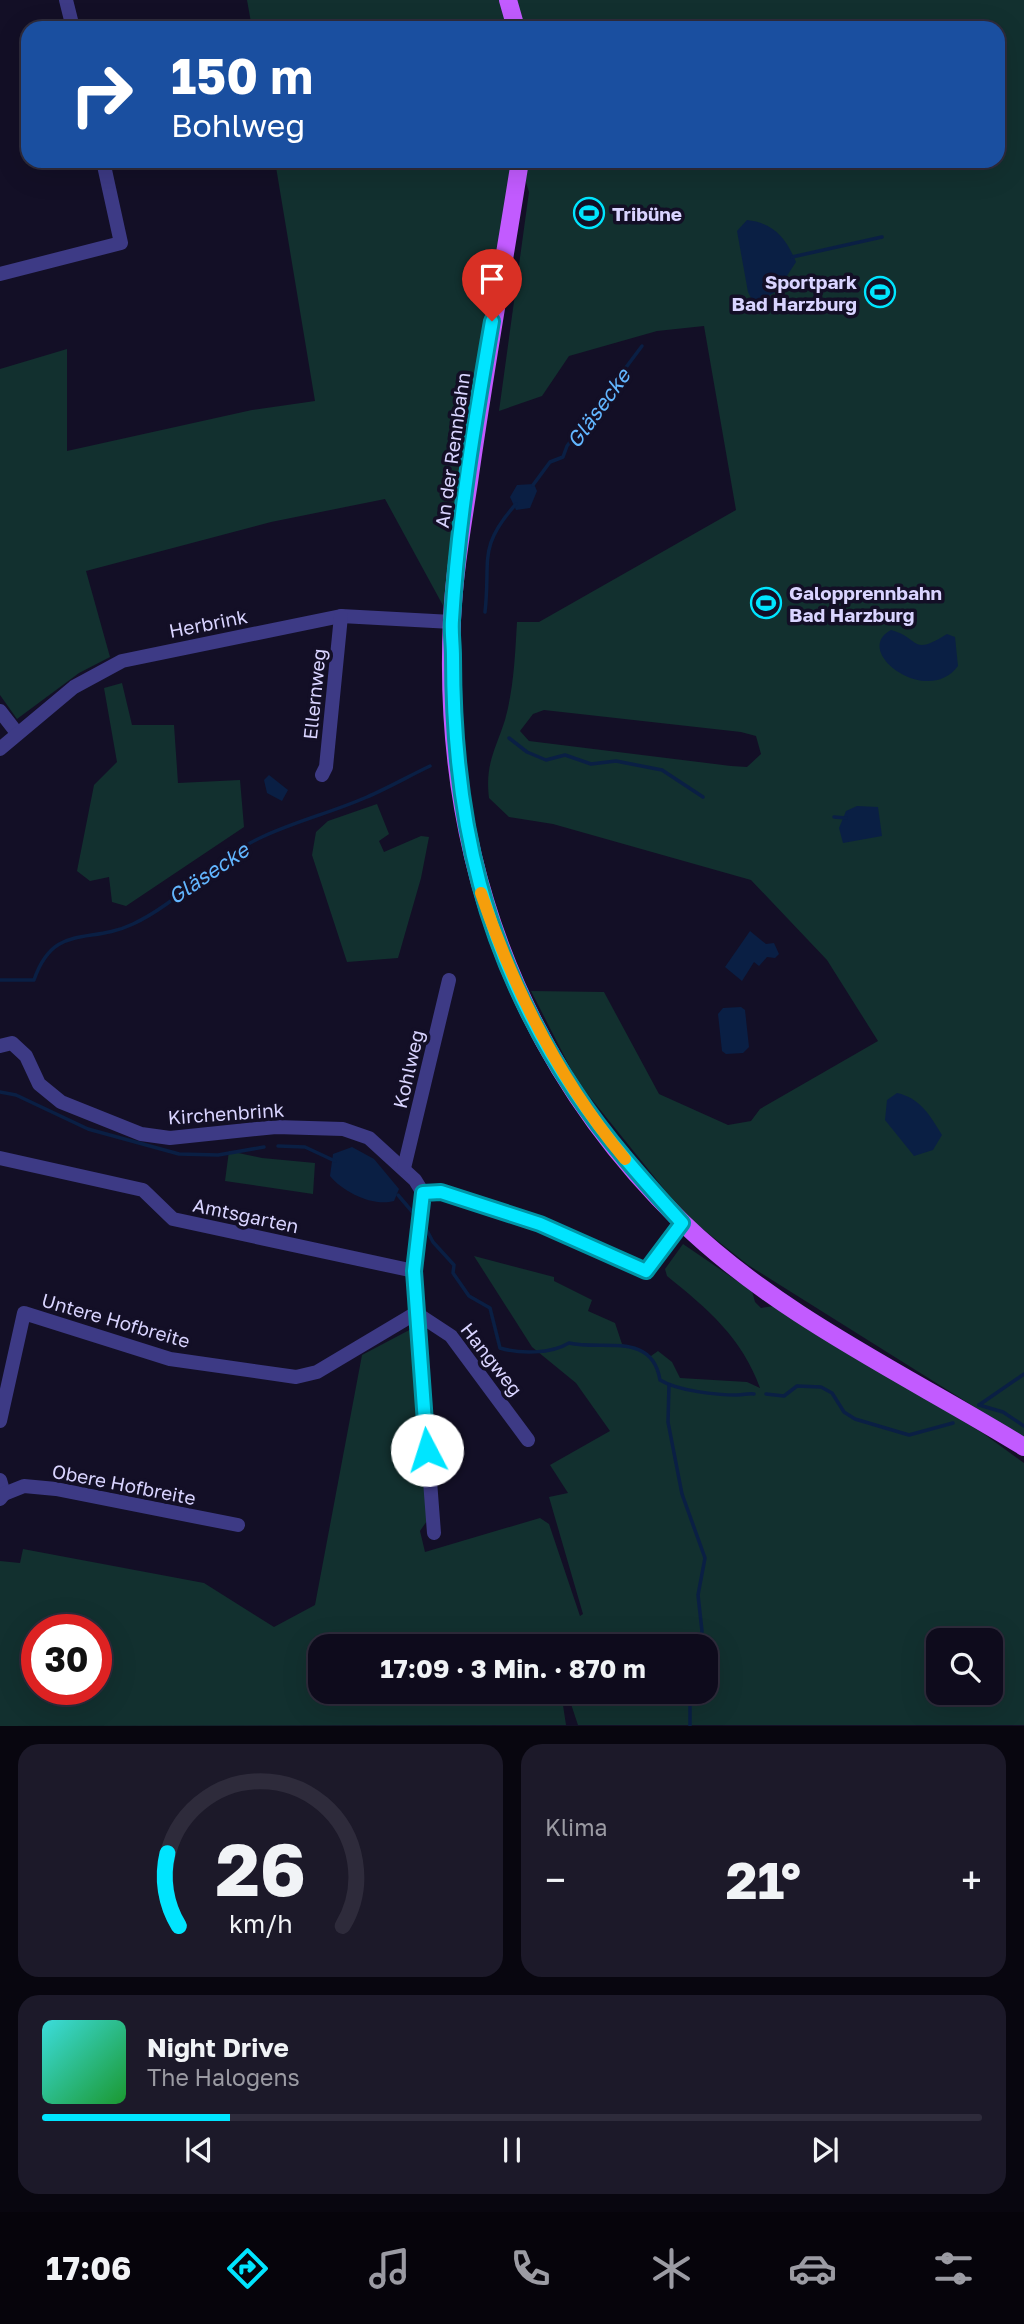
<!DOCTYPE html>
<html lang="de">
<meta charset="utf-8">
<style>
:root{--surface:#0e0b1c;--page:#1c1929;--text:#f1f3f6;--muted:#9b9ba3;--line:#2e2b3b;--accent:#00e5ff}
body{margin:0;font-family:"Golos Text",sans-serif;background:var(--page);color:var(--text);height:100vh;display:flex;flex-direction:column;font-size:26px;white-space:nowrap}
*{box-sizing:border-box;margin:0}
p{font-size:23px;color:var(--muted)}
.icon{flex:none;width:38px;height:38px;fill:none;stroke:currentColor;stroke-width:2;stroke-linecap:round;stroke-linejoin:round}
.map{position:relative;height:1726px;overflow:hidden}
.panel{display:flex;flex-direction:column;gap:18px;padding:18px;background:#08060f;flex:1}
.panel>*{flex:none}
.hud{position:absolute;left:21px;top:21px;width:984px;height:147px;border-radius:21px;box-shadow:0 7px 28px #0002,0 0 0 2px var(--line);background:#1a4fa0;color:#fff;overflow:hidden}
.controls{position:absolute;left:926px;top:1628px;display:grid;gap:14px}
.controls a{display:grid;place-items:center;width:77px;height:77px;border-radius:14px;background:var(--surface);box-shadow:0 7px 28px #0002,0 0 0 2px var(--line);font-size:35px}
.speed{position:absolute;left:21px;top:1614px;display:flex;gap:14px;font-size:35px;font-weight:700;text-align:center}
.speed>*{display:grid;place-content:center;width:91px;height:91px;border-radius:50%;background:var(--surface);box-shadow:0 7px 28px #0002,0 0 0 2px var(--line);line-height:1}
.speed .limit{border:10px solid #d22;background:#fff;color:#111}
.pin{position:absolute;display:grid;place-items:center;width:60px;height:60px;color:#fff;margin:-72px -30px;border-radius:50% 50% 50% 0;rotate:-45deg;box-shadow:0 0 7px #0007}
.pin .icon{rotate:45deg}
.me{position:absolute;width:77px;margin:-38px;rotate:355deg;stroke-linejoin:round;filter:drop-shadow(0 0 5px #0008)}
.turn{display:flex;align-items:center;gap:24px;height:147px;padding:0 35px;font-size:32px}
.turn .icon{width:91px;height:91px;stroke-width:2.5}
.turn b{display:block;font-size:49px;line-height:60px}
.big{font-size:52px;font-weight:700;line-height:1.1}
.panel .card{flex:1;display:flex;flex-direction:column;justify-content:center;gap:10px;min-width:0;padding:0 24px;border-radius:21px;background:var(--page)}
.panel .dial{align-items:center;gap:0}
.dial svg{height:182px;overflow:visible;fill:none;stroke:var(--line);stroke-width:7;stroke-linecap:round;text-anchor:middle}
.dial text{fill:var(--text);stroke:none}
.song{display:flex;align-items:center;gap:21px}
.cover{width:84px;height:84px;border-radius:10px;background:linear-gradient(135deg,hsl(180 70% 55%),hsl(130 70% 35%))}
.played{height:7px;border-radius:4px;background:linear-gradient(90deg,var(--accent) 20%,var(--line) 20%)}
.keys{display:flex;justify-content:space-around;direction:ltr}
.heat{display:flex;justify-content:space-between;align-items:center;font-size:38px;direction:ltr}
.panel .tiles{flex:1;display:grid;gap:18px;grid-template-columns:1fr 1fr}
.card:last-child{grid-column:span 2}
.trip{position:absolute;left:308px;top:1634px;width:410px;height:70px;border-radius:21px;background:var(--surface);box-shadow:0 7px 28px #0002,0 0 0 2px var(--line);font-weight:700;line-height:70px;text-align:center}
.menu{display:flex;height:112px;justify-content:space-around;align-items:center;background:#06040b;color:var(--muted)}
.menu .icon{width:49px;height:49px}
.menu .active{color:var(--accent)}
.menu b{font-size:32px;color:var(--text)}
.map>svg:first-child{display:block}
.green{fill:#12302f;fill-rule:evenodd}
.water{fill:#0a1f44}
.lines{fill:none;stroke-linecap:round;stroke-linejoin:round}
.stream{stroke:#0a1f44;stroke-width:3.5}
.minor{stroke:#3d3a85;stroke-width:14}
.major{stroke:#c25bff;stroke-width:18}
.route-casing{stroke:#0095a6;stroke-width:18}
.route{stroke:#00e5ff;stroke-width:12}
.slow{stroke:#f59e0b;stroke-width:12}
.labels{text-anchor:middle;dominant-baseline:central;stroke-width:7;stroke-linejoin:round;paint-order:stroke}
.poi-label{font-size:19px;font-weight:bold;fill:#d9d4ff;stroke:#130f26;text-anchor:start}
.street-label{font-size:19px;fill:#d9d4ff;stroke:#130f26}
.water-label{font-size:21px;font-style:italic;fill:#62b6ff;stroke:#130f26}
</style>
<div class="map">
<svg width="1024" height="1726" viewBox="0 0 1024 1726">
<rect width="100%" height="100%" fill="#130f26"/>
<!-- green -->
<g class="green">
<path d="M 247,0 L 1024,0 L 1024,1438 L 748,1265 L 685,1215 L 577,1081 L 531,991 L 604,992 L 659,1094 L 728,1125 L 751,1121 L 760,1109 L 878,1041 L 827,960 L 751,880 L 553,824 L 509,817 L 489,798 C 485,764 495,751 505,720 C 514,687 515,655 517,622 L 539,622 L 736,510 L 704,326 L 657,331 L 569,356 L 542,396 L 499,411 L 529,192 L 520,163 L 452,622 L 385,499 L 271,522 L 86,571 L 110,657 L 79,673 L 17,719 L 0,695 L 0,369 L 67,349 L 67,451 L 252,410 L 315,401 L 275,161 L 998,161 L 998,28 L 252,28 ZM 544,710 L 741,732 L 756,736 L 761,754 L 747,767 L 731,766 L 529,741 L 520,731 L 533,714 Z"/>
<polygon points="122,683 132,725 174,725 178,783 240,780 244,827 126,906 112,902 109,877 90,881 77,871 94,785 117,762 104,688"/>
<polygon points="377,804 389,834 379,841 384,852 421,836 429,837 421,878 398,958 347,962 312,855 316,832 328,821"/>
<polygon points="229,1151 262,1158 315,1163 313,1194 225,1181"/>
<path d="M 683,1244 L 752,1291 L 755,1302 L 761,1308 L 774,1306 L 984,1434 L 1024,1463 L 1024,1725 L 578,1725 L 567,1692 L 705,1692 L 705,1647 L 320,1647 L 320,1692 L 561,1692 L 566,1725 L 0,1726 L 0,1561 L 20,1563 L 23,1549 L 204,1583 L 274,1627 L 315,1605 L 362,1355 L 415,1327 L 429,1518 L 420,1531 L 425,1552 L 540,1518 L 549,1524 L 580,1616 L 583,1614 L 549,1497 L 568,1493 L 550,1465 L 610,1431 L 576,1383 L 532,1347 L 474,1256 L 554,1277 L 554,1281 L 592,1300 L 588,1311 L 615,1323 L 622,1344 L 651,1356 L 658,1351 L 672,1362 L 680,1378 L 747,1382 L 760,1388 C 742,1338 708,1309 667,1276 L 665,1269 ZM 37,1629 L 96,1629 L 96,1689 L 37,1689 ZM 938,1640 L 990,1640 L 990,1692 L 938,1692 Z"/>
</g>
<!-- water -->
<g class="water">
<path d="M 747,220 C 774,223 786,238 796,262 L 777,291 L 760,301 L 752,300 L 748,292 L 737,231 Z"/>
<polygon points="534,484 537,491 530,508 516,510 510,497 517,485"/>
<path d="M 891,630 C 921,638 910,657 947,634 L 955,637 L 958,666 C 927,708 851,651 891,630 Z"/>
<polygon points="269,775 288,790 282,801 267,793 264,780"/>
<polygon points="857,806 878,807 882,836 843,843 839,828 846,811"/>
<polygon points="750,931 766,944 774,943 779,954 775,958 767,957 759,966 754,962 742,981 725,967"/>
<polygon points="741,1007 745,1010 749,1047 743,1053 726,1054 722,1051 718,1014 723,1008"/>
<path d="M 897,1093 C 920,1098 930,1115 942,1135 L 933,1150 L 914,1156 L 885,1120 L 887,1100 Z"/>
<path d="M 352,1147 L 374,1159 L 399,1189 L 394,1201 C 373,1207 343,1192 330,1176 L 333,1154 Z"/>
</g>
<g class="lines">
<!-- stream -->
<g class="stream">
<polyline points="792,257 882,237"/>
<polyline points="533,485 550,462 563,457 567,446 642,346"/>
<path d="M 485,612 C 491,559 477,548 516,504"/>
<polyline points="509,738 527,752 546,760 565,755 591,764 616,761 662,770 703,797"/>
<polyline points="834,817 846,818"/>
<path d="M 0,980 L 34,980 C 54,922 89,945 133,924 C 180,902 214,859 262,837 C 296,821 333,812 367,797 C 388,788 409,776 430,766"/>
<polyline points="0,1092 16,1095 88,1129 179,1154 218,1155 264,1147"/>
<polyline points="278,1146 305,1147 335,1161"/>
<polyline points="398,1195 415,1215"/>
<path d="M 423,1223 L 433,1242 L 454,1265 L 453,1273 L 469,1296 L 490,1308 L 500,1348 C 520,1354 551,1354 569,1343 C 603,1351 652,1331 660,1380 C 678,1391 717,1395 737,1395 C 744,1395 748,1393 754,1394"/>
<polyline points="669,1385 668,1422 682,1494 705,1558 698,1595 702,1631 698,1647"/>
<polyline points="766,1394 784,1396 797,1386 821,1387 832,1393 844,1412 855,1419 909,1435 953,1423"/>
<polyline points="979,1405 1024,1374"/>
<polyline points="979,1405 1003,1412 1024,1426"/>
<polyline points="690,1692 690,1726"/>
</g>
<!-- minor -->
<g class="minor">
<polyline points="66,0 73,28"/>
<polyline points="0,274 121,243 103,161"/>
<polyline points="0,711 17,733"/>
<polyline points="0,749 74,687 122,661 341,616 452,622"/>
<polyline points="322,775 326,767 341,616"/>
<polyline points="0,1046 12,1043 26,1056 39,1084 61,1102 141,1134 170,1138 276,1127 343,1129 369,1138 415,1180 423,1193 414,1271 434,1533"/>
<polyline points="0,1158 143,1190 173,1219 414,1271"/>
<polyline points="404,1168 449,980"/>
<polyline points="423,1193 441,1192 540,1224 646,1271 682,1223"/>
<polyline points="0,1421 24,1313 170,1359 296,1377 317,1372 416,1313 451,1336 528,1440"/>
<polyline points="0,1480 4,1494"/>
<polyline points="0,1499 4,1494 24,1486 56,1489 238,1525"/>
</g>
<!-- major -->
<g class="major">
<polyline points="508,0 516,28"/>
<path d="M 520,161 C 503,268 484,375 469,482 C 462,528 454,574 452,620 C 441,849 516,1061 682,1222 C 780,1317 909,1376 1024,1447"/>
</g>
</g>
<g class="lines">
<!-- route casing -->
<g class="route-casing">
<path id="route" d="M 427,1450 L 414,1271 L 423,1193 L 441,1192 L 540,1224 L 646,1271 L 682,1223 C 644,1181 606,1139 575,1092 C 484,956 453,818 453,657 C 453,644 451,632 452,620 C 458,520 475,419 492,321"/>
</g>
<!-- route -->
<use href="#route" class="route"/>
<!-- slow -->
<path class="slow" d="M 481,893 C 514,990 559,1080 625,1159"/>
</g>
<!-- icons -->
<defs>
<g id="stadium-ring" transform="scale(1.575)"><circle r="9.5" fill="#130f26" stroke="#00e5ff" stroke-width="1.5"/><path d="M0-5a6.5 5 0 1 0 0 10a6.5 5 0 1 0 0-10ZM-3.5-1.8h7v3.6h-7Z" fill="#00e5ff"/></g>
</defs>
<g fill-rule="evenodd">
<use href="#stadium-ring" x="589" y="213"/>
<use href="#stadium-ring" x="880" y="292"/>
<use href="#stadium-ring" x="766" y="603"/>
</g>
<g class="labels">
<!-- poi labels -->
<g class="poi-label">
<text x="612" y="213">Tribüne</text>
<text x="857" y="281" text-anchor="end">Sportpark<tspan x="857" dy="22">Bad Harzburg</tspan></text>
<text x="789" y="592">Galopprennbahn<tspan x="789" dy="22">Bad Harzburg</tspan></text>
</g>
<!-- street labels -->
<g class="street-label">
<text transform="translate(452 450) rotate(-82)">An der Rennbahn</text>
<text transform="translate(208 623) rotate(-11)">Herbrink</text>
<text transform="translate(314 694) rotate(-84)">Ellernweg</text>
<text transform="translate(408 1069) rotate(-77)">Kohlweg</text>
<text transform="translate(226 1113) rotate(-4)">Kirchenbrink</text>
<text transform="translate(246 1215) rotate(12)">Amtsgarten</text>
<text transform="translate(116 1320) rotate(16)">Untere Hofbreite</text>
<text transform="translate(492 1359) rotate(52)">Hangweg</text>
<text transform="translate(124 1484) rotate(11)">Obere Hofbreite</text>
</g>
<!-- water labels -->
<g class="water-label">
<text transform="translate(598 408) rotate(-54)">Gläsecke</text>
<text transform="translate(208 873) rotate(-34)">Gläsecke</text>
</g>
</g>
</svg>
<div class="controls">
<a><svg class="icon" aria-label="search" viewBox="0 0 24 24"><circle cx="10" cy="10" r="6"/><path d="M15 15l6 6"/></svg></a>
</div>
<div class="speed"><div class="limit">30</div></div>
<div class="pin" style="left:492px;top:321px;background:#d93025"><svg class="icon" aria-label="arrive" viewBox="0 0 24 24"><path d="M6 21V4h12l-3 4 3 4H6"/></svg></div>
<svg class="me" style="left:427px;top:1450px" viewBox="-20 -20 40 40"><circle r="19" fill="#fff"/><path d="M0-13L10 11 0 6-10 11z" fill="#00e5ff"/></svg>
<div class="trip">17:09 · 3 Min. · 870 m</div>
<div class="hud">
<div class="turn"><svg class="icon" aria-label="right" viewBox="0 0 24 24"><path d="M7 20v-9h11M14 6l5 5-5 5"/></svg><div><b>150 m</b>Bohlweg</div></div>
</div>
</div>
<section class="panel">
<div class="tiles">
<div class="card dial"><svg viewBox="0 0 100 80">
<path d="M14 69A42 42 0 1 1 86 69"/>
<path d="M14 69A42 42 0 0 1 9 37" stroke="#00e5ff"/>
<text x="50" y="56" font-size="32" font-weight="700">26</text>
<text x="50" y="72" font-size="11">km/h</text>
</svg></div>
<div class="card"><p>Klima</p>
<div class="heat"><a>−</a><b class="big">21°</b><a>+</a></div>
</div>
<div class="card">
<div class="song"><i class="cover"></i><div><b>Night Drive</b><p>The Halogens</p></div></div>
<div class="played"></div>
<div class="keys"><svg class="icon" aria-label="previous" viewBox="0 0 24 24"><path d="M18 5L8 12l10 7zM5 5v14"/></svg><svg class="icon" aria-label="pause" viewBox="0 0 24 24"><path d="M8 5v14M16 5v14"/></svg><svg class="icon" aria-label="next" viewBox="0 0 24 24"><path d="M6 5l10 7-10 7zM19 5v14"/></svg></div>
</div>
</div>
</section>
<nav class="menu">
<b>17:06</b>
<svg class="icon active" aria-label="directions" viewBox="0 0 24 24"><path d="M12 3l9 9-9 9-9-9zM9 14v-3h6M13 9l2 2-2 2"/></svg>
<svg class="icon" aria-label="music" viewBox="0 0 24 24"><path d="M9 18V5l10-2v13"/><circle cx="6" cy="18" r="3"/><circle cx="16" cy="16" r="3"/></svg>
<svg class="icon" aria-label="phone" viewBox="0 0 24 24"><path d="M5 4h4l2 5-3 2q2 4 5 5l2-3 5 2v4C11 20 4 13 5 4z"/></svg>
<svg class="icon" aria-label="climate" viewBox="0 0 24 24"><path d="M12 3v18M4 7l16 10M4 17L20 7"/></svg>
<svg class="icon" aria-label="car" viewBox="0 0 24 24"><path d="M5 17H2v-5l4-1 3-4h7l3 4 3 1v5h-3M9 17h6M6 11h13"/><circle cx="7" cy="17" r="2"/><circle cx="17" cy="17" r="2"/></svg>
<svg class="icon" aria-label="filters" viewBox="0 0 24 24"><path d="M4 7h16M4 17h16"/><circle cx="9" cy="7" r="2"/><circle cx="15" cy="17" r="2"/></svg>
</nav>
